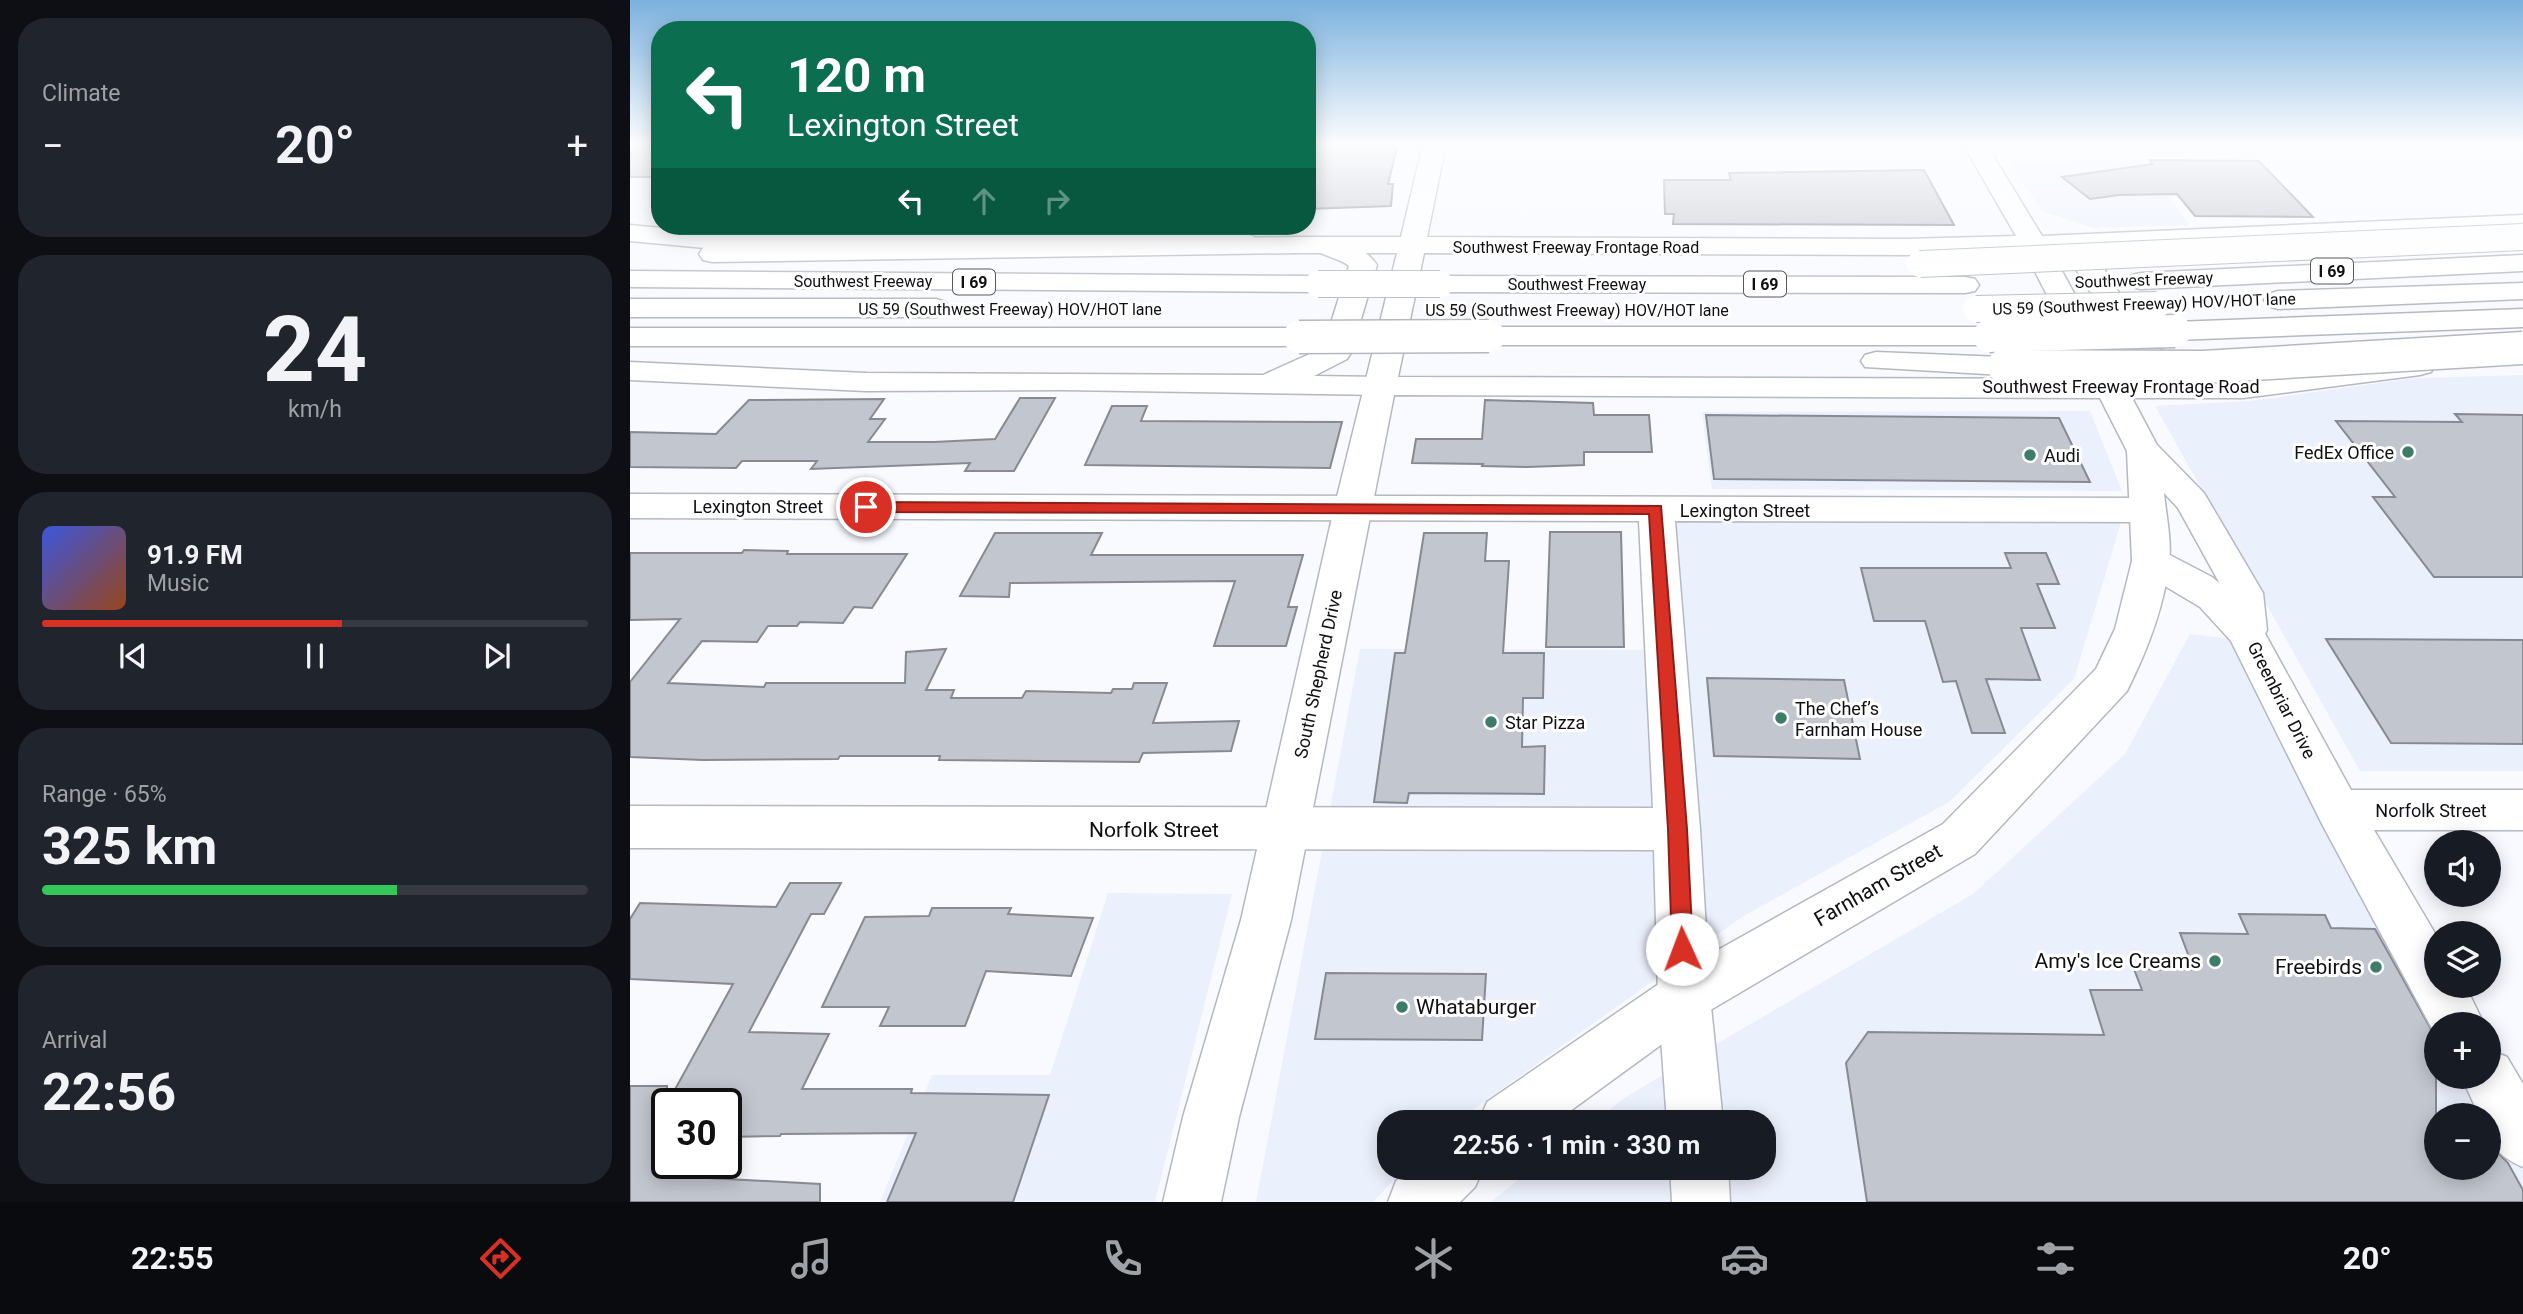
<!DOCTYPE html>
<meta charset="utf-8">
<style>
:root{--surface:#171b24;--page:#20242c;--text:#f1f3f6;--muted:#9ea1a6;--line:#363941;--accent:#d93025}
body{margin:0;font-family:Roboto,sans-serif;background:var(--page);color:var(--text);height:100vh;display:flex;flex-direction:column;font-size:26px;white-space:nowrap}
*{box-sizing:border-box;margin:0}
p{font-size:23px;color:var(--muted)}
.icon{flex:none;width:38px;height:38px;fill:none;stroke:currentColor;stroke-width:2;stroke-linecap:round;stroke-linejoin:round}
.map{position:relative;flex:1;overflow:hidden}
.side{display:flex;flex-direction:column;gap:18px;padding:18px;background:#0d0f14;width:630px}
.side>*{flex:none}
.guide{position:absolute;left:21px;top:21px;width:665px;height:214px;border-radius:28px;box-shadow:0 4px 18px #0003;background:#0b6e4f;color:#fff;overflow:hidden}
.buttons{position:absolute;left:1794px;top:830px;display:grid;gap:14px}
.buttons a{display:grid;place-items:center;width:77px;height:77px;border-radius:50%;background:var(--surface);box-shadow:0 4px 18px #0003;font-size:35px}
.speed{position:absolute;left:21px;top:1088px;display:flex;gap:14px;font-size:35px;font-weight:700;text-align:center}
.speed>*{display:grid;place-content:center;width:91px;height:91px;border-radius:50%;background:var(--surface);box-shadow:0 4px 18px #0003;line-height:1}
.speed .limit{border:4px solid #111;border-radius:10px;background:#fff;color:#111}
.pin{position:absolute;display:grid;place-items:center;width:60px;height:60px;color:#fff;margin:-30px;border:4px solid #fff;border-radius:50%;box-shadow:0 2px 7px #0007}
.me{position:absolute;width:77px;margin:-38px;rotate:358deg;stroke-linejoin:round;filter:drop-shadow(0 0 5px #0008)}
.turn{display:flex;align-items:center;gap:24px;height:147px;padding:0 21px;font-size:32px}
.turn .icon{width:91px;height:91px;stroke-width:2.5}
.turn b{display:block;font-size:49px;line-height:60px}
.lanes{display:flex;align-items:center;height:66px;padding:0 21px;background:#0003;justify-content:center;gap:35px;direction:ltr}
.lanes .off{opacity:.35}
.big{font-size:52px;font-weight:700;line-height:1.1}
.side .tile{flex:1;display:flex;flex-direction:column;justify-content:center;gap:10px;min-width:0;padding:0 24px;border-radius:28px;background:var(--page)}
.side .dial{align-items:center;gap:0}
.dial b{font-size:91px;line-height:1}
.song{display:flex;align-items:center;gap:21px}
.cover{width:84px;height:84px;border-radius:10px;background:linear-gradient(135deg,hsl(230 70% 55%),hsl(20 70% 35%))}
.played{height:7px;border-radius:4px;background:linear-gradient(90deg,var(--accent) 55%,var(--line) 55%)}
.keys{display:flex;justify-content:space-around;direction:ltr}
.heat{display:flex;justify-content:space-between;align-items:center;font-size:38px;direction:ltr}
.charge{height:10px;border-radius:5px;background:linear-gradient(90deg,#34c759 65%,var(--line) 0)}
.trip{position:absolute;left:747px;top:1110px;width:399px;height:70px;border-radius:28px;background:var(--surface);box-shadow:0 4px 18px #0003;font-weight:700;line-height:70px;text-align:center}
.dock{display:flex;height:112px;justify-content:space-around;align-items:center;background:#090b0e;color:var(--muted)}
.dock .icon{width:49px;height:49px}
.dock .on{color:var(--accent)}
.dock b{font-size:32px;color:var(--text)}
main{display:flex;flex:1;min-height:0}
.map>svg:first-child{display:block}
.built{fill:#ebf0fd;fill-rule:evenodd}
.building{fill:#c2c6ce;stroke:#878a92;stroke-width:2}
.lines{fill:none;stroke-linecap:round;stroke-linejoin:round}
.minor-casing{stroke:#b4b8c0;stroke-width:3}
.major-casing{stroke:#b4b8c0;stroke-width:3}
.highway-casing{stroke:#b4b8c0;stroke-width:3}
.minor{fill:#fff;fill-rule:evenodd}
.major{fill:#fff;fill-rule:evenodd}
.highway{fill:#fff;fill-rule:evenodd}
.highway-bridge-far1-casing{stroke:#b4b8c0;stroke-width:28;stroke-linecap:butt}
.highway-bridge-casing{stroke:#b4b8c0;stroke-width:35;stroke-linecap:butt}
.highway-bridge-far1{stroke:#fff;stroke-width:26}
.highway-bridge{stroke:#fff;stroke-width:32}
.route{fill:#d93025;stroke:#8d1f18;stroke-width:2}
.poi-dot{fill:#3d7c69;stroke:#fff;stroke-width:2.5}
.labels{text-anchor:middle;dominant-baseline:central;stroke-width:6;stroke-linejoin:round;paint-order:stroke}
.far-street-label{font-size:16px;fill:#0f1013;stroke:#fff}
.shield{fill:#fff;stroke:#57585a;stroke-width:2}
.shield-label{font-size:16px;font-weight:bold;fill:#0f1013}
.street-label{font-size:18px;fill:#0f1013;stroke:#fff}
.poi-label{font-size:18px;fill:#0f1013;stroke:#fff;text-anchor:start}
.near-street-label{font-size:21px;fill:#0f1013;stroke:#fff}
.near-poi-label{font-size:21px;fill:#0f1013;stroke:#fff;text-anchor:end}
</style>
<main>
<section class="side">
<div class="tile"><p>Climate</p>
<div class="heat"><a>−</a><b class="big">20°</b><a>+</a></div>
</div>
<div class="tile dial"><b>24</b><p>km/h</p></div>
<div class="tile">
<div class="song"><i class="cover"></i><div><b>91.9 FM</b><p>Music</p></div></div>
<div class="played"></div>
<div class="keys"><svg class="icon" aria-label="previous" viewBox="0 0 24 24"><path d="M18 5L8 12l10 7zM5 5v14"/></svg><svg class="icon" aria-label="pause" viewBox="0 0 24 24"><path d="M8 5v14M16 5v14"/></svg><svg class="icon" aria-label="next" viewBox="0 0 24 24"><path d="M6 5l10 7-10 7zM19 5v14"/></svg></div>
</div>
<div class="tile"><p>Range · 65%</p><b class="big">325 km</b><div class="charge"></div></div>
<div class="tile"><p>Arrival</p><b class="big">22:56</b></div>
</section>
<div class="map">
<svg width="1893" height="1202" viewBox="0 0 1893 1202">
<rect width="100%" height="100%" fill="#f8faff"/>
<!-- built -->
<g class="built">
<polygon points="1511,160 1560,225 1464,228 1412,211 1380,163"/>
<polygon points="1893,375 1893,771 1730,771 1525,406 1620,401 1785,378"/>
<polygon points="1460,411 1492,491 1082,489 1072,412"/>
<polygon points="1036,516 1492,519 1444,679 1319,802 1112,917 826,1122 760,1122 760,1167 776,1167 743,1202 626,1202 730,649 1051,650"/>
<path d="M 1560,634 L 1603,639 L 1806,1024 L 1806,1076 L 1842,1076 L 1893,1170 L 1893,1202 L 860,1202 L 905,1167 L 1134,1167 L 1134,1122 L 964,1122 L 994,1098 L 1343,894 L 1495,754 ZM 1806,1115 L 1858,1115 L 1858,1167 L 1806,1167 Z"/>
<polygon points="478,893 602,894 525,1202 250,1202 302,1075 420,1075"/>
</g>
<!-- building -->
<g class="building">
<rect x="0" y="144" width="30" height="33"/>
<polygon points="768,144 758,184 763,184 761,206 677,209 677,145"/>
<polygon points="1520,160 1629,161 1683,217 1565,216 1547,194 1489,195 1460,199 1432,177 1523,164"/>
<polygon points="1294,170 1324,225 1043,224 1044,214 1035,214 1034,180 1101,180 1099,173"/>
<polygon points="390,398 425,398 384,471 335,471 340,463 181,469 187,461 112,461 106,468 0,467 0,432 86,434 119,400 254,399 240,419 255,419 238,442 304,442 365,439"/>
<polygon points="855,400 963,403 964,415 1019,415 1022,452 954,452 954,465 897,467 852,466 853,464 782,463 786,439 852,439"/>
<polygon points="482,406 517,406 511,421 712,422 700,468 455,465"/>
<polygon points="1825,414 1893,415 1893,577 1804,577 1743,497 1765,497 1706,421 1832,422"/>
<polygon points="1076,415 1429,418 1460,482 1084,479"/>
<polygon points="920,532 991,532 994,647 916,647"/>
<polygon points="365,533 472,533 461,555 673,555 658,607 667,607 656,646 584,646 605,581 380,583 379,597 330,596"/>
<polygon points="794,533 857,533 855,561 879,561 873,653 914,653 913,698 893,698 892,747 915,746 914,794 779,793 777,803 744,802 765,653 775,653"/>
<polygon points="114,550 158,551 157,554 277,554 242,608 224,607 213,623 170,622 167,626 138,626 127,642 72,641 38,683 134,687 136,683 275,683 276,652 316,649 296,690 324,690 321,698 392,698 396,691 481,693 483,689 502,689 504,683 537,683 523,723 609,721 601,751 513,753 509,762 309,760 310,756 210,756 208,759 73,760 0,757 0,682 50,619 0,620 0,553 112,553"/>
<polygon points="1375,553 1416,553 1429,584 1407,584 1425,628 1391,628 1410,680 1356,679 1375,733 1342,733 1326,681 1313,682 1295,621 1244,621 1231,568 1381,568"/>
<polygon points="1696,639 1893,640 1893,744 1761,743"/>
<polygon points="1077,678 1214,680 1230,759 1084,756"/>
<polygon points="160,883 211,883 194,914 181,914 119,1032 199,1034 172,1089 282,1089 281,1093 419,1095 383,1202 257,1202 286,1133 151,1134 150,1136 96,1137 96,1104 37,1104 37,1164 87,1164 79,1178 190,1184 190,1202 0,1202 0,1086 37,1086 37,1104 103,984 0,979 0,919 10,903 146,907"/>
<polygon points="302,908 381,908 378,914 463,918 441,976 356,971 335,1026 250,1026 259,1007 192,1007 235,917 299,916"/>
<polygon points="1609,914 1695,915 1701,928 1745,929 1806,1038 1806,1167 1858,1167 1858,1138 1864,1149 1878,1163 1893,1190 1893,1202 1237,1202 1216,1063 1238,1032 1474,1035 1460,990 1512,990 1504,969 1564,970 1550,933 1618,934"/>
<polygon points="696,973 856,974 852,1040 685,1039"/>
</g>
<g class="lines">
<!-- minor casing -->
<g class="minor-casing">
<g id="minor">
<polygon points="0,225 86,233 471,227 614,234 623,236 627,242 623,248 614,250 471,243 86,249 0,241"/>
<polygon points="0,494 1517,498 1530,501 1535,510 1530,519 1517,522 1045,521 1070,829 1080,997 1093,1122 1037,1122 1028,997 1024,850 0,848 0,806 1023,808 1009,521 0,518"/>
<polygon points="1521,548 1534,552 1582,577 1622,610 1721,790 1893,790 1893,830 1744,830 1806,935 1806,985 1835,985 1854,1024 1806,1024 1806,1036 1692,824 1601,641 1570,607 1508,570 1502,561 1508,552"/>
<path d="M 1858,1049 L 1877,1057 L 1893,1084 L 1893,1167 C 1867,1156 1858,1144 1858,1115 L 1849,1115 L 1831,1076 L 1858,1076 Z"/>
<polygon points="1040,1167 1098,1167 1100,1202 1042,1202"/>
</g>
</g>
<!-- major casing -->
<g class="major-casing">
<g id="major">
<path d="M 793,144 L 816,144 L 797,237 L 1276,239 L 1386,236 L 1333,144 L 1356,144 L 1412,236 L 1893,215 L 1893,231 L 1509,247 L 1480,256 L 1475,271 L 1525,347 L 1571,368 L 1575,375 L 1572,379 L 1613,380 L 1790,357 L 1801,360 L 1805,366 L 1801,372 L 1790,375 L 1613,398 L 1502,398 L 1527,445 L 1574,493 L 1633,593 L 1637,630 L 1631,641 L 1617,645 L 1603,641 L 1597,630 L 1595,593 L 1548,508 L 1534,493 C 1536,515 1542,541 1539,563 C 1534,608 1517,651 1497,691 L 1345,854 L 1072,1015 L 925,1122 L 849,1122 L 857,1102 L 1036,979 L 1313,824 L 1466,669 L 1485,629 L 1502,561 L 1497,451 L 1470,398 L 764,395 L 661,920 L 609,1117 L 591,1202 L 533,1202 L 553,1117 L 611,920 L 704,509 L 767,253 L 665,253 L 656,251 L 652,245 L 656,239 L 665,237 L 771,237 ZM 1457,250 L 1447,271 L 1499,353 L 1503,359 L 1544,379 L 1491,379 L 1421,251 ZM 1395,252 L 1460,379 L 768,377 L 794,253 L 1276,255 Z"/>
<polygon points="782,1167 854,1167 845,1187 830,1202 758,1202 766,1181"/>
</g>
</g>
<!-- highway casing -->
<g class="highway-casing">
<g id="highway">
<polygon points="1732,222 1793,227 1802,229 1806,235 1802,241 1793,243 1723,236 1719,230 1723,224"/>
<polygon points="665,237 674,239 678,245 674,251 665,253 82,262 73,260 69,254 73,248 82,246"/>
<path d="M 693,237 C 714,241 734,246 747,265 L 721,353 L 717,359 L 684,376 L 752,377 L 763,379 L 768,386 L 763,393 L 752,395 L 433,390 L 236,391 L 0,380 L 0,362 L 236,373 L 633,375 L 693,348 L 719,266 C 708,257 686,255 680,245 L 684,239 Z"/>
<polygon points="1893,255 1893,271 1511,289 1501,287 1497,281 1501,275 1511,273"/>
<polygon points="0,271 688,276 698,278 702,284 698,290 688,292 0,287"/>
<polygon points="810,276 1335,277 1345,279 1349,285 1345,291 1335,293 810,292 800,290 796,284 800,278"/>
<polygon points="1893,283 1893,299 1648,309 1638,306 1634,300 1638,294 1648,291"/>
<polygon points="0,299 306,299 316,302 320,308 316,314 306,317 0,317"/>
<polygon points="1893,309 1893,327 1545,340 1535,337 1530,331 1535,325 1545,322"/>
<polygon points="859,327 1359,327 1369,330 1374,336 1369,342 1359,345 859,345 849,342 844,336 849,330"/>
<polygon points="0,328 669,328 679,331 684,337 679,343 669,346 0,346"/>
<polygon points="1246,352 1373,357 1384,360 1388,366 1384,372 1373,375 1235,367 1231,361 1235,355"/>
</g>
</g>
<!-- minor -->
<use href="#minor" class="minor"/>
<!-- major -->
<use href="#major" class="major"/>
<!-- highway -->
<use href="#highway" class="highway"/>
<!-- highway-bridge-far1 casing -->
<g class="highway-bridge-far1-casing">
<g id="highway-bridge-far1">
<polyline points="1290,264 1893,237"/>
<polyline points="688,284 810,284"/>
<polyline points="1346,309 1527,305"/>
</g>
</g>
<!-- highway-bridge casing -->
<g class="highway-bridge-casing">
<g id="highway-bridge">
<polyline points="1359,336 1545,331"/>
<polyline points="669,337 859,336"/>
<polyline points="1373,366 1573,367 1893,348"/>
</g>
</g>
<!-- highway-bridge-far1 -->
<use href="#highway-bridge-far1" class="highway-bridge-far1"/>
<!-- highway-bridge -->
<use href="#highway-bridge" class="highway-bridge"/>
</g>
<!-- sky -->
<linearGradient id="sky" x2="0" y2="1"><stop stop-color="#7bb1de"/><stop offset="0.46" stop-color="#fcfdff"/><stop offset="1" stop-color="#fcfdff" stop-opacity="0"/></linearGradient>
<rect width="1893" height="313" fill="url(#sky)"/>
<!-- route -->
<polygon class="route" points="236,502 1031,506 1057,829 1063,949 1060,956 1052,959 1045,956 1042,949 1038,829 1019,514 236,512 228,507"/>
<!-- markers -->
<g class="poi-dot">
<circle cx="1778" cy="452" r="7"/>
<circle cx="1400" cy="455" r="7"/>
<circle cx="1151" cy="718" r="7"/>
<circle cx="861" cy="722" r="7"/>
<circle cx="1585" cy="961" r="7"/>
<circle cx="1746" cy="967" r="7"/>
<circle cx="772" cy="1007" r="7"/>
</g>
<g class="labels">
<!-- far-street labels -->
<g class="far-street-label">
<text x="946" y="247">Southwest Freeway Frontage Road</text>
<text transform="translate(1514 280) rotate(-2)">Southwest Freeway</text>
<text x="233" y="281">Southwest Freeway</text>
<text x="947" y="284">Southwest Freeway</text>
<text transform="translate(1514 304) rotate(-2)">US 59 (Southwest Freeway) HOV/HOT lane</text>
<text x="380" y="309">US 59 (Southwest Freeway) HOV/HOT lane</text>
<text x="947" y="310">US 59 (Southwest Freeway) HOV/HOT lane</text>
</g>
<!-- shield labels -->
<g class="shield">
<rect x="1681" y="258.5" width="42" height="25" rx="5"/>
<rect x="323" y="269.5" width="42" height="25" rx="5"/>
<rect x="1114" y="271.5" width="42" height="25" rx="5"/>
</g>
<g class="shield-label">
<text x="1702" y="271">I 69</text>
<text x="344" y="282">I 69</text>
<text x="1135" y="284">I 69</text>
</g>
<!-- street labels -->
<g class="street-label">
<text x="1491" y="386">Southwest Freeway Frontage Road</text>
<text x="128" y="506">Lexington Street</text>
<text x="1115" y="510">Lexington Street</text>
<text transform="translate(688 674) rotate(-78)">South Shepherd Drive</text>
<text transform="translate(1652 700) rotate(63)">Greenbriar Drive</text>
<text x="1801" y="810">Norfolk Street</text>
</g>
<!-- poi labels -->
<g class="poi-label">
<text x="1764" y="452" text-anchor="end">FedEx Office</text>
<text x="1414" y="455">Audi</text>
<text x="1165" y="708">The Chef’s<tspan x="1165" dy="21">Farnham House</tspan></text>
<text x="875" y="722">Star Pizza</text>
</g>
<!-- near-street labels -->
<g class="near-street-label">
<text x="524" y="830">Norfolk Street</text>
<text transform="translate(1248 885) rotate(-30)">Farnham Street</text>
</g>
<!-- near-poi labels -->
<g class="near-poi-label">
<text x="1571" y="961">Amy's Ice Creams</text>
<text x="1732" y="967">Freebirds</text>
<text x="786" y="1007" text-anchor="start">Whataburger</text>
</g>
</g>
</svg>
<div class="buttons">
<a><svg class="icon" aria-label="sound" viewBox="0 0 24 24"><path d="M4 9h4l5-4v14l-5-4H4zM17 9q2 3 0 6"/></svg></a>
<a><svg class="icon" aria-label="layers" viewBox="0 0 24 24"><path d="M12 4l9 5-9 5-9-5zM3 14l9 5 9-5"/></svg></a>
<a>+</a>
<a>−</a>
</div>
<div class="speed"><div class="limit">30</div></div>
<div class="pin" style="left:236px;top:507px;background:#d93025"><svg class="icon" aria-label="arrive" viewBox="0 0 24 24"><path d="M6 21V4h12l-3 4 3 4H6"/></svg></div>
<svg class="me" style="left:1052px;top:949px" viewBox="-20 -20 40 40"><circle r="19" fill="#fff"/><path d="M0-13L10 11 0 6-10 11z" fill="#d93025"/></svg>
<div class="trip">22:56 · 1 min · 330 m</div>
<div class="guide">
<div class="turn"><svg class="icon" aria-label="left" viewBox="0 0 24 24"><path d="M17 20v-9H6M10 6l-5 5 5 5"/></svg><div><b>120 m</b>Lexington Street</div></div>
<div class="lanes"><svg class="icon" aria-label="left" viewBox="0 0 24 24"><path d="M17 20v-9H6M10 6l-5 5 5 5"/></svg><svg class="icon off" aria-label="ahead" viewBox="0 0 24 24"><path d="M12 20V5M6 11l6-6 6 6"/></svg><svg class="icon off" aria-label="right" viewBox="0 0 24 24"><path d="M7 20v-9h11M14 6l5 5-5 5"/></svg></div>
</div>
</div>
</main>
<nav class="dock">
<b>22:55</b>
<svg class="icon on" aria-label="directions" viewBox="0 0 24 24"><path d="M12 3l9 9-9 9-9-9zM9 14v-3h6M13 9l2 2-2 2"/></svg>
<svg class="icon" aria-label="music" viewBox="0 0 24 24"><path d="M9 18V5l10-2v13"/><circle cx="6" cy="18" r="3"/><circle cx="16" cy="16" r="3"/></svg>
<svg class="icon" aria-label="phone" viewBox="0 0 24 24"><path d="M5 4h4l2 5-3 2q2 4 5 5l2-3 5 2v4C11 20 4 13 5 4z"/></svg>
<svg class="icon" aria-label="climate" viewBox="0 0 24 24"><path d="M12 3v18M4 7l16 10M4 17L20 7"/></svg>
<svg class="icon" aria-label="car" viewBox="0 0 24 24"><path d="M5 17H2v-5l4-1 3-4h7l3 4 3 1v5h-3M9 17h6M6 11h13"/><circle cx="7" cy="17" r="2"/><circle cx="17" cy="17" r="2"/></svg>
<svg class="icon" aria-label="filters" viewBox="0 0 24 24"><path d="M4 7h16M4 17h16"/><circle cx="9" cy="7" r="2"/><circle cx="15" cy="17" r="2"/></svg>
<b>20°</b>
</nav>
